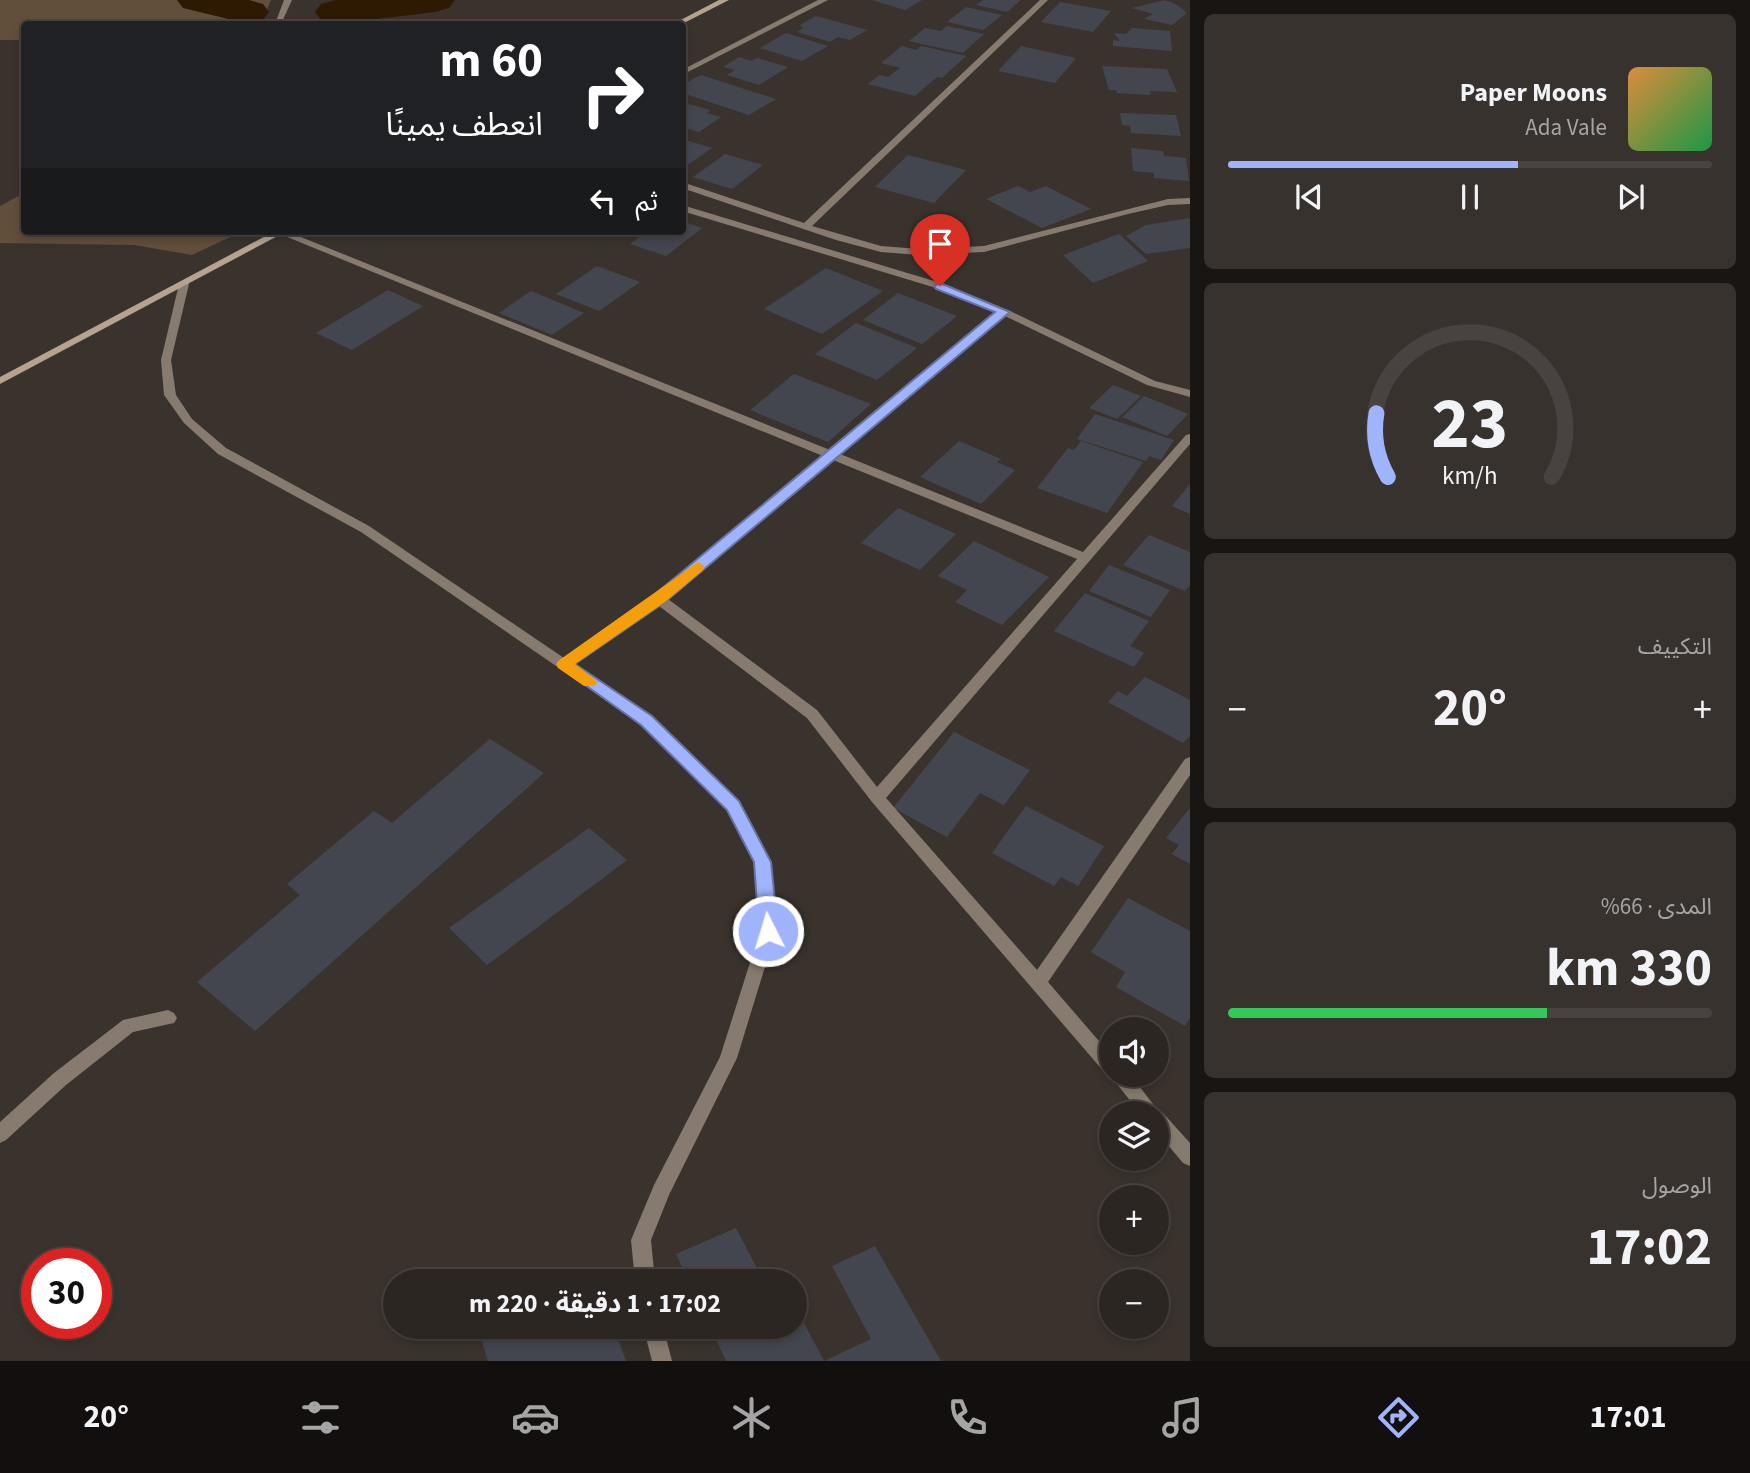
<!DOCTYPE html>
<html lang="ar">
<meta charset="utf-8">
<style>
:root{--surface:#2c2622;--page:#38322f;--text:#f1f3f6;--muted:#a6a5a5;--line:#484340;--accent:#a0b3fd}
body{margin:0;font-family:"Source Sans 3","Noto Sans Arabic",sans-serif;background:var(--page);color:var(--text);direction:rtl;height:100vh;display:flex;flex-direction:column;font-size:26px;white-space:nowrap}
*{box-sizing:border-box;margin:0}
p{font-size:23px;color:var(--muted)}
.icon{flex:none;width:38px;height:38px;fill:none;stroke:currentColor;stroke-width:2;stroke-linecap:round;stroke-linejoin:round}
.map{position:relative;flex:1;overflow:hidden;direction:ltr}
.details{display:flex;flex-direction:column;gap:14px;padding:14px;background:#181513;width:560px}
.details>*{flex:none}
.banner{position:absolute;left:21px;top:21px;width:665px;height:214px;border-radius:7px;box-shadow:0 4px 10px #0003,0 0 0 2px var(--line);direction:rtl;background:#202124;color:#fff;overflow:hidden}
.controls{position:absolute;left:1099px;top:1017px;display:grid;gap:14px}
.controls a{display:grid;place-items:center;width:70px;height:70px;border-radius:50%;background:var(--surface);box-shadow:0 4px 10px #0003,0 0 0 2px var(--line);font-size:35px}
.speed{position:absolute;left:21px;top:1248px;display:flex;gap:14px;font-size:35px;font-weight:700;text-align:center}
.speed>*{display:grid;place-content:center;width:91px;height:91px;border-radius:50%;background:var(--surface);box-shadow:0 4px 10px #0003,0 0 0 2px var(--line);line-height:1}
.speed .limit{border:10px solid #d22;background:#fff;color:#111}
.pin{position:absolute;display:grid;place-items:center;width:60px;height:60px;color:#fff;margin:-72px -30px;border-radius:50% 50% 50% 0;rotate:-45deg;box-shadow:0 0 7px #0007}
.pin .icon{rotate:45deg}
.me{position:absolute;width:77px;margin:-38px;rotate:355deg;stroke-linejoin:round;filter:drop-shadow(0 0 5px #0008)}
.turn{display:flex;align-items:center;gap:24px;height:147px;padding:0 28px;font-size:32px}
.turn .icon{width:91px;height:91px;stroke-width:2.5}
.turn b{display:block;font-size:49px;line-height:60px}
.then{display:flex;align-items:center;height:66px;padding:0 28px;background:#0003;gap:14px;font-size:26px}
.big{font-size:52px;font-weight:700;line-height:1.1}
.details .tile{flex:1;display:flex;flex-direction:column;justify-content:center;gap:10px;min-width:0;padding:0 24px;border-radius:10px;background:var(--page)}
.details .dial{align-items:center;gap:0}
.dial svg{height:182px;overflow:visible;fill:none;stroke:var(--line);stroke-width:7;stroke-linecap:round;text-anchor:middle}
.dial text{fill:var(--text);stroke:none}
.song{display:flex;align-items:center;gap:21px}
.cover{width:84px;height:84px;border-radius:10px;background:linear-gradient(135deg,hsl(30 70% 55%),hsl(140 70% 35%))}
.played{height:7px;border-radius:4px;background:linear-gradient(90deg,var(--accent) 60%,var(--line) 60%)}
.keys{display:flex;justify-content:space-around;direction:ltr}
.heat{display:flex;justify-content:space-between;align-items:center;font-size:38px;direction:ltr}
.charge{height:10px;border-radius:5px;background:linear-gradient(90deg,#34c759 66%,var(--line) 0)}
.trip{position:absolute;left:383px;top:1269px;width:424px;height:70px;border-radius:35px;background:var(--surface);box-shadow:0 4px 10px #0003,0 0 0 2px var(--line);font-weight:700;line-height:70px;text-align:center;direction:rtl}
.tabs{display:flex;height:112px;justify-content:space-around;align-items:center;background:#120f0e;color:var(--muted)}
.tabs .icon{width:49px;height:49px}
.tabs .on{color:var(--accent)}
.tabs b{font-size:32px;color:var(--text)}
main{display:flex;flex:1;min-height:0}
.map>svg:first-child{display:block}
.green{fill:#614e3b}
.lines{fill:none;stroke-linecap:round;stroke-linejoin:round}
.river{fill:#2e1a02;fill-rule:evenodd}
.building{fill:#44464f}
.minor{fill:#877b6f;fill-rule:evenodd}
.tertiary{fill:#877b6f;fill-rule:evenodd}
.secondary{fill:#b5a390;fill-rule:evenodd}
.route{fill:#a0b3fd;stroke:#6874a4;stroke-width:2}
.slow{fill:#f59e0b}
</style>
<main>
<section class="details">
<div class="tile">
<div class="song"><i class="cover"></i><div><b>Paper Moons</b><p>Ada Vale</p></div></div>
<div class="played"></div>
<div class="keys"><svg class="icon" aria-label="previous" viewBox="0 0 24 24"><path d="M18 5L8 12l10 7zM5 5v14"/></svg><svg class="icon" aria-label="pause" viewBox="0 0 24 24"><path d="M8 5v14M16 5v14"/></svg><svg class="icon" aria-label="next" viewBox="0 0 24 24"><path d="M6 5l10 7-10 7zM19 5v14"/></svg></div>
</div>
<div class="tile dial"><svg viewBox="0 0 100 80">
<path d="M14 69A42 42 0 1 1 86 69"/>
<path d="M14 69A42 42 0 0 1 9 41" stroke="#a0b3fd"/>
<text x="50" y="56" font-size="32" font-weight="700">23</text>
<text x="50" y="72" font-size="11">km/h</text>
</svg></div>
<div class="tile"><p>التكييف</p>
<div class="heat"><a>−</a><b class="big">20°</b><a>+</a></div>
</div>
<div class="tile"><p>المدى · 66%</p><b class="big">330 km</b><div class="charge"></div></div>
<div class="tile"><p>الوصول</p><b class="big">17:02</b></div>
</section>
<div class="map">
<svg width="1190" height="1361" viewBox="0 0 1190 1361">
<rect width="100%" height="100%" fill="#3a332d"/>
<!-- green -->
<g class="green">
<polygon points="0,0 271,0 261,24 24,24 24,40 0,40"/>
<polygon points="24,193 24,231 243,231 192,255 134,245 0,243 0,206"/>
</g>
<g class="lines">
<!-- river -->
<g class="river">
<polygon points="177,0 249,0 263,4 269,12 263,20 249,24 183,8"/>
<polygon points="336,0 455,0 449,8 435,12 335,24 321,20 315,12 321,4"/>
</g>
</g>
<!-- building -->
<g class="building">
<polygon points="872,0 922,0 905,10"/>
<polygon points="983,0 1021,0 1007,12 976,5"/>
<polygon points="1165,0 1177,5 1187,13 1172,25 1144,19 1153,14 1132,8"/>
<polygon points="1060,2 1111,11 1093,32 1041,22"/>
<polygon points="966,7 1002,15 983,30 947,22"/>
<polygon points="816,16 867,30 850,40 838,37 830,42 797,32 803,28 800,25"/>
<polygon points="947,26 984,34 963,53 909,41 925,28 941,31"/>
<polygon points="1132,28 1170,31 1172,51 1113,46 1113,40 1120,41 1114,33 1126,34"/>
<polygon points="786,33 828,46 802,61 760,48"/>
<polygon points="902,46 916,50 921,46 966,56 942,78 937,77 915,96 868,84 879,75 888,77 900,68 881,63"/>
<polygon points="1021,46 1076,58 1055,83 998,71"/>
<polygon points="739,57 751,61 757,58 788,67 759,85 727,75 735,70 723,67"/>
<polygon points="1102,66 1167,69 1177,92 1150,91 1151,95 1117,93 1116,90 1109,90"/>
<polygon points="701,75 776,99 749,115 682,93 682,85"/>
<polygon points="682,102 710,110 707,113 721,117 699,132 682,127"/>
<polygon points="1120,113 1176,115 1181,136 1131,133 1130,126 1122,125"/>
<polygon points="682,139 712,148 682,169"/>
<polygon points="1131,148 1163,151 1164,156 1186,158 1189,181 1154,178 1154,173 1133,171"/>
<polygon points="725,154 763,165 732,189 693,177"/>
<polygon points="908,155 966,170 934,203 875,187"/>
<polygon points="1018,186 1030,192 1046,186 1091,209 1042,228 986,199"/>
<polygon points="1190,218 1190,248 1146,254 1126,236 1146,225"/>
<polygon points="682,221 702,228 666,256 630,244 648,231 682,231"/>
<polygon points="1119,234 1148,261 1093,283 1063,255"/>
<polygon points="597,266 640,282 599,311 556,294"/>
<polygon points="826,268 883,291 822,334 764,309"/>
<polygon points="388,290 423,306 352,350 316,333"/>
<polygon points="531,291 584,313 552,335 499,313"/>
<polygon points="898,293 957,316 922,344 863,320"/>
<polygon points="856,323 917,348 877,380 815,354"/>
<polygon points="794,374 871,404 828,442 750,410"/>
<polygon points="1113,385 1141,396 1117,419 1089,408"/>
<polygon points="1144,396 1188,414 1167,436 1122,417"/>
<polygon points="1095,414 1174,440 1161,460 1149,456 1146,461 1077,439"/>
<polygon points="959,441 1001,459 997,462 1015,470 981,504 920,477"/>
<polygon points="1081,441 1143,462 1107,513 1037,488 1068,448 1074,450"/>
<polygon points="1190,484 1190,514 1172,506"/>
<polygon points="898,508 956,534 920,570 861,543"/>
<polygon points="1149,535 1190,552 1190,585 1185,591 1123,565"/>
<polygon points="974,541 1049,577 1002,625 955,602 967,590 938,576"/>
<polygon points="1109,565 1170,590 1151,617 1089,591"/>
<polygon points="1085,593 1149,621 1130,646 1144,653 1134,667 1054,631"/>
<polygon points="1145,677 1190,700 1190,736 1183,743 1108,702 1118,691 1127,696"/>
<polygon points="954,732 1030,770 1004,805 980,793 947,837 893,808"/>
<polygon points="490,739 544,773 255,1031 197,982 300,895 287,884 374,811 392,823"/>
<polygon points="1026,806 1104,846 1078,886 1061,877 1054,886 992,853"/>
<polygon points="1190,808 1190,864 1172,854 1179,845 1166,838"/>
<polygon points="589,828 627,860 487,965 449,928"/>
<polygon points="1128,898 1190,931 1190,1018 1185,1026 1116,987 1125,972 1091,952"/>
<polygon points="736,1228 760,1274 775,1267 783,1281 689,1281 676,1254"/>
<polygon points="875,1246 941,1361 726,1361 710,1326 794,1326 794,1304 824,1361 871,1339 832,1266"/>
<polygon points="477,1326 613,1326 626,1361 488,1361"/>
</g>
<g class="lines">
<!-- minor -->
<g class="minor">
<polygon points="818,0 828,0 682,75 682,70"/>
<polygon points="1040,0 1048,0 812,226 881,246 919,249 984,246 1168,199 1190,198 1190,204 1168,205 1128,214 984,252 919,255 881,252 836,240 682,188 682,182 804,223"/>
<path d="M 682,205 L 944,284 L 1008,310 L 1155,381 L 1190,390 L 1190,397 L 1147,385 L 1005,316 L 840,454 L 1083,552 L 1186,435 L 1190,434 L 1190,444 L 886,798 L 1037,970 L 1185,759 L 1190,757 L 1190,775 L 1048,982 L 1111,1055 L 1111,1074 L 1130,1074 L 1159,1112 L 1163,1113 L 1190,1143 L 1190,1166 L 1183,1163 L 1157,1132 L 1157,1113 L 1140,1113 L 1109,1074 L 1105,1073 L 872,802 L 807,718 L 659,606 L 574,665 L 652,717 L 738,802 L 770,862 L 776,931 L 737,1058 L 669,1195 L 651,1240 L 655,1281 L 635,1281 L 631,1240 L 654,1185 L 720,1057 L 760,931 L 754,862 L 727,810 L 642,725 L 361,532 L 218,454 L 184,423 L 164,395 L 161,360 L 179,284 L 184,281 L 189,284 L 171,360 L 176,395 L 192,419 L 226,448 L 369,526 L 564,658 L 654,596 L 823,456 L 275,232 L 286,231 L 830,450 L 997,313 L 936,288 L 682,211 ZM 833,460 L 1077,559 L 877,787 L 817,710 L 668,599 Z"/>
<polygon points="168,1010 174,1013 177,1018 174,1023 133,1032 66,1085 6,1140 0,1143 0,1122 54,1073 123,1020"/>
<polygon points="643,1326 663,1326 672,1361 652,1361"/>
</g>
<!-- tertiary -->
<polygon class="tertiary" points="284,0 292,0 281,24 275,24"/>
<!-- secondary -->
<g class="secondary">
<polygon points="719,0 729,0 682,24 673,24"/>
<polygon points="275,231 287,231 0,384 0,377"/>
</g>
</g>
<!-- route -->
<polygon class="route" points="940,283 1010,312 665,602 575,664 652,716 739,801 771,862 778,931 775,936 768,939 762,936 759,931 754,862 727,810 641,725 556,664 654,595 995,312 936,289 934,286"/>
<!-- slow -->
<polygon class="slow" points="698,562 705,567 703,570 665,602 575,664 598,682 595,686 584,686 558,668 556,664 558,661"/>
</svg>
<div class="controls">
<a><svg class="icon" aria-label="sound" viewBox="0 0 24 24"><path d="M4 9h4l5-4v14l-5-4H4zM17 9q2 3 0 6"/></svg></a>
<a><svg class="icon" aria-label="layers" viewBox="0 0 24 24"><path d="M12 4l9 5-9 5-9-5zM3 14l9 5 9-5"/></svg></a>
<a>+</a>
<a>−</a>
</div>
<div class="speed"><div class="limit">30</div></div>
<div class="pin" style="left:940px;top:286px;background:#d93025"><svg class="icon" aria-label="arrive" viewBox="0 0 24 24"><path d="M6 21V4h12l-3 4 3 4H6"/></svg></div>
<svg class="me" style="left:768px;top:931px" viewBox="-20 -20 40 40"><circle r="17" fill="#a0b3fd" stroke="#fff" stroke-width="3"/><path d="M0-11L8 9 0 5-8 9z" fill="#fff"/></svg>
<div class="trip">17:02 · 1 دقيقة · 220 m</div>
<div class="banner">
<div class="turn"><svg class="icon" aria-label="right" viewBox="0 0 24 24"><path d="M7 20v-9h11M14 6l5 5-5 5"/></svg><div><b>60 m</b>انعطف يمينًا</div></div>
<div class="then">ثم<svg class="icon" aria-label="left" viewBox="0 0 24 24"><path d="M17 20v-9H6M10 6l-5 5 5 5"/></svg></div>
</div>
</div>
</main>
<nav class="tabs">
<b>17:01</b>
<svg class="icon on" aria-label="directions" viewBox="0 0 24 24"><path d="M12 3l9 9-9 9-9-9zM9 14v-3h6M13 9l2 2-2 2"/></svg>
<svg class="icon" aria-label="music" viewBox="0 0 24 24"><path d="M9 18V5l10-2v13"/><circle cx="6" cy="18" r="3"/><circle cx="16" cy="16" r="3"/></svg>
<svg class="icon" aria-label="phone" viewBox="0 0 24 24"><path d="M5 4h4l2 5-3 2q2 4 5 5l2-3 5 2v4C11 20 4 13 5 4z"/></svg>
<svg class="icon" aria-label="climate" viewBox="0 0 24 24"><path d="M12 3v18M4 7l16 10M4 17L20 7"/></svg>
<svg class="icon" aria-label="car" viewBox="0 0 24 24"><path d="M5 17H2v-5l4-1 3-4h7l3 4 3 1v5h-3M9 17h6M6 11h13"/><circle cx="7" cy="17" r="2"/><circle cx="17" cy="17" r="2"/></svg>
<svg class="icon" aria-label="filters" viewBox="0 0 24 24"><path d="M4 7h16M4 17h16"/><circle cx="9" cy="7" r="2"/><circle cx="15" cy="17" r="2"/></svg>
<b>20°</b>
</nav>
